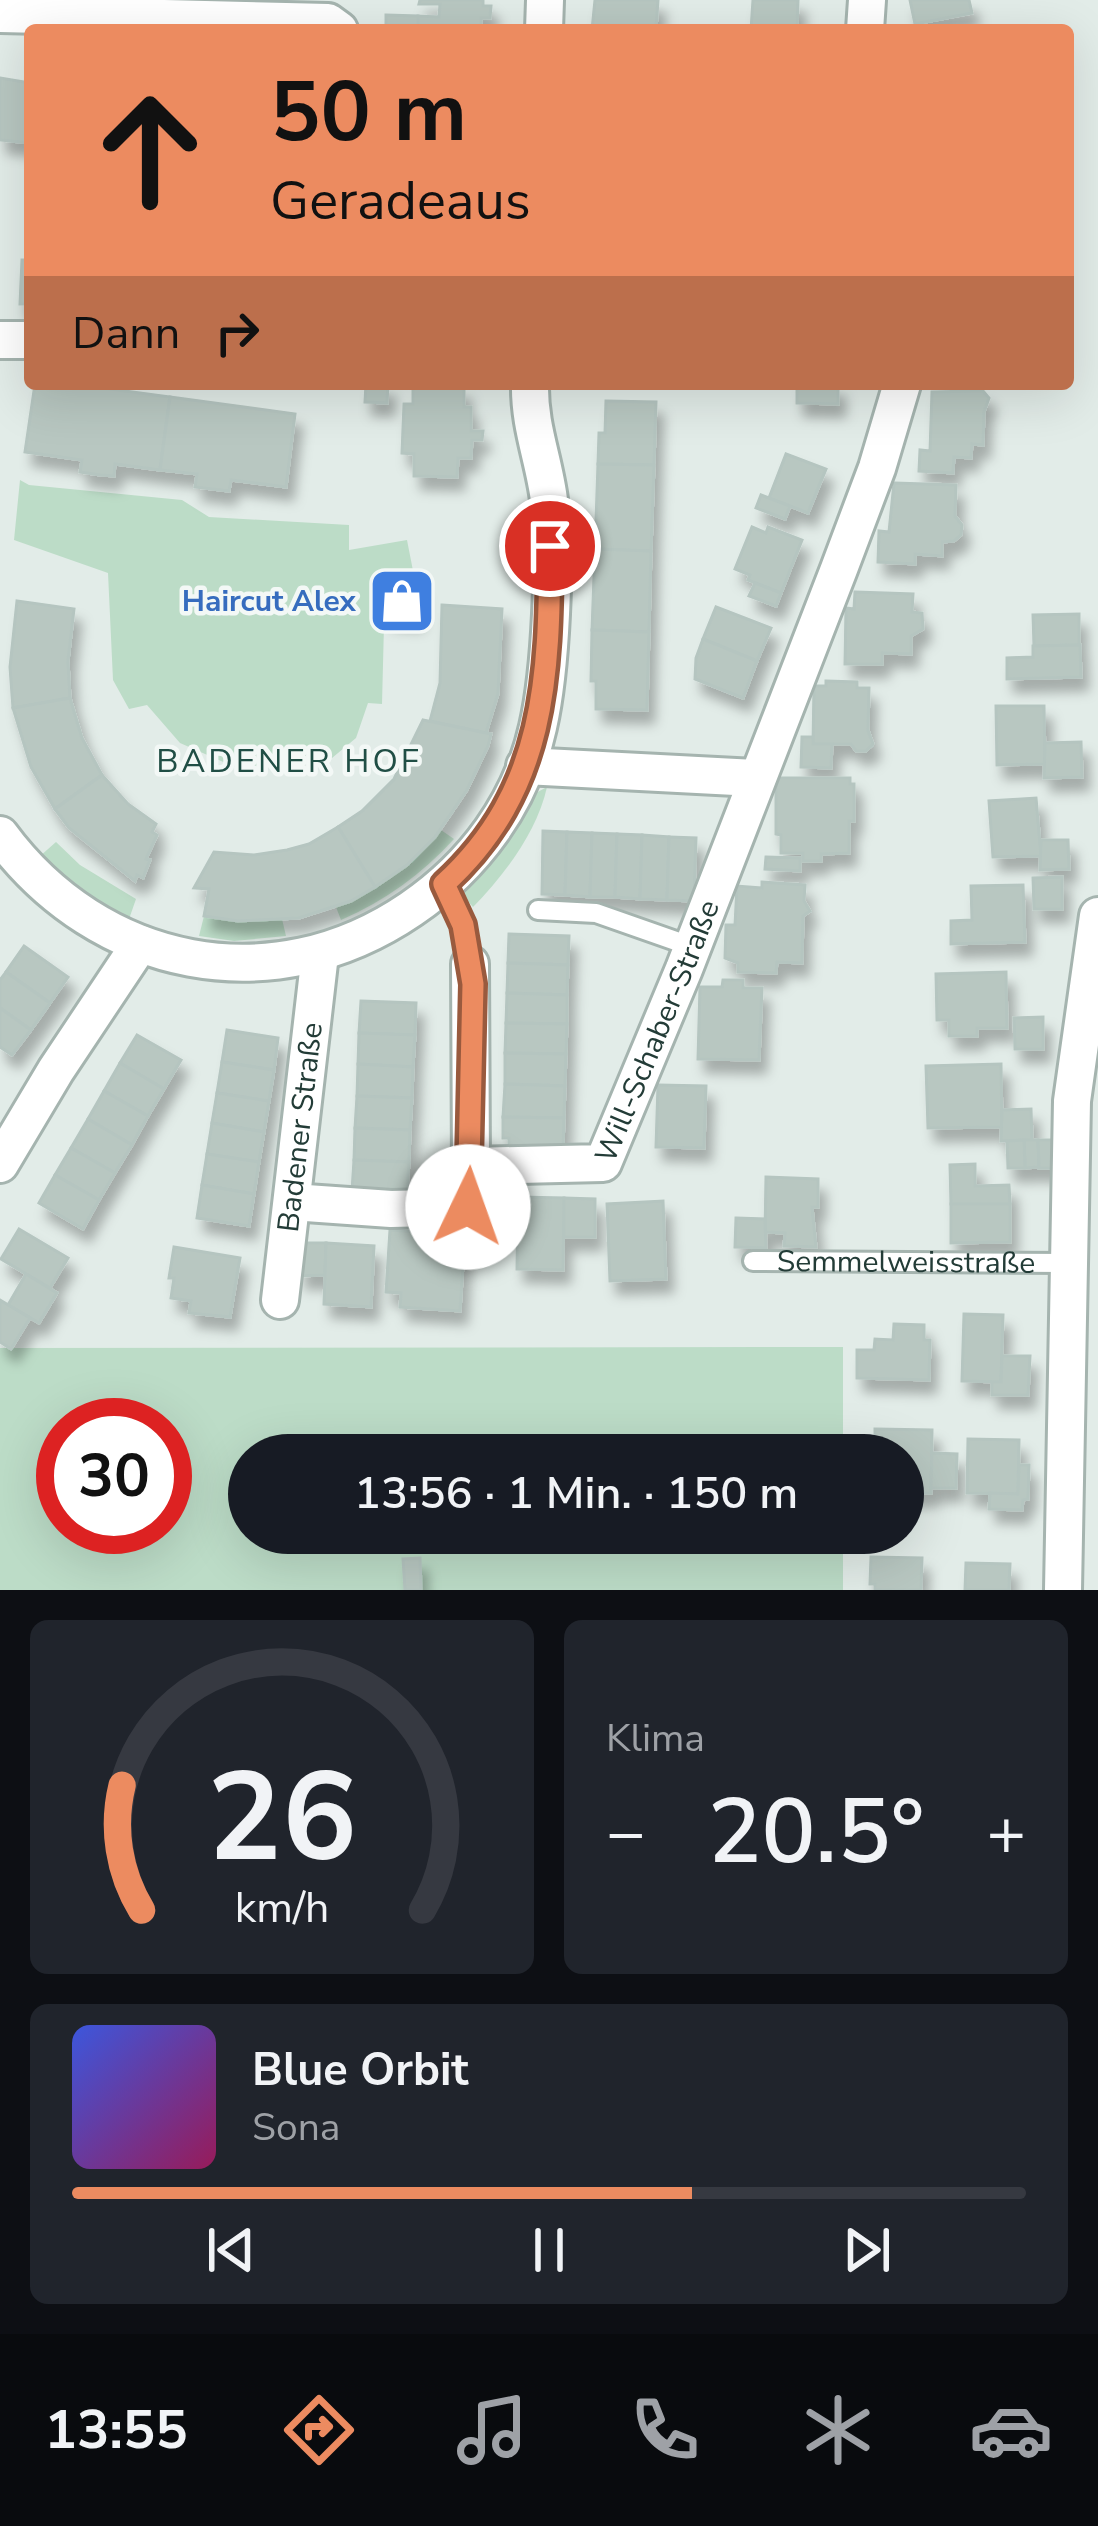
<!DOCTYPE html>
<html lang="de">
<meta charset="utf-8">
<style>
:root{--surface:#171b24;--page:#20242c;--text:#f1f3f6;--muted:#9ea1a6;--line:#363941;--accent:#ec8b60}
body{margin:0;font-family:"Nunito Sans",sans-serif;background:var(--page);color:var(--text);height:100vh;display:flex;flex-direction:column;font-size:45px;white-space:nowrap}
*{box-sizing:border-box;margin:0}
p{font-size:39px;color:var(--muted)}
.icon{flex:none;width:66px;height:66px;fill:none;stroke:currentColor;stroke-width:2;stroke-linecap:round;stroke-linejoin:round}
.map{position:relative;height:1590px;overflow:hidden}
.details{display:flex;flex-direction:column;gap:30px;padding:30px;background:#0d0f14;flex:1}
.details>*{flex:none}
.hud{position:absolute;left:24px;top:24px;width:1050px;height:366px;border-radius:12px;box-shadow:0 12px 48px #0002;background:#ec8b60;color:#111;overflow:hidden}
.speed{position:absolute;left:36px;top:1398px;display:flex;gap:24px;font-size:60px;font-weight:700;text-align:center}
.speed>*{display:grid;place-content:center;width:156px;height:156px;border-radius:50%;background:var(--surface);box-shadow:0 12px 48px #0002;line-height:1}
.speed .limit{border:18px solid #d22;background:#fff;color:#111}
.pin{position:absolute;display:grid;place-items:center;width:102px;height:102px;color:#fff;margin:-51px;border:6px solid #fff;border-radius:50%;box-shadow:0 3px 12px #0007}
.me{position:absolute;width:132px;margin:-66px;rotate:3deg;stroke-linejoin:round;filter:drop-shadow(0 0 9px #0008)}
.turn{display:flex;align-items:center;gap:42px;height:252px;padding:0 48px;font-size:54px}
.turn .icon{width:156px;height:156px;stroke-width:2.5}
.turn b{display:block;font-size:84px;line-height:102px}
.then{display:flex;align-items:center;height:114px;padding:0 48px;background:#0003;gap:24px;font-size:45px}
.big{font-size:90px;font-weight:600;line-height:1.1}
.details .widget{flex:1;display:flex;flex-direction:column;justify-content:center;gap:18px;min-width:0;padding:0 42px;border-radius:18px;background:var(--page)}
.details .dial{align-items:center;gap:0}
.dial svg{height:312px;overflow:visible;fill:none;stroke:var(--line);stroke-width:7;stroke-linecap:round;text-anchor:middle}
.dial text{fill:var(--text);stroke:none}
.song{display:flex;align-items:center;gap:36px}
.cover{width:144px;height:144px;border-radius:18px;background:linear-gradient(135deg,hsl(230 70% 55%),hsl(330 70% 35%))}
.played{height:12px;border-radius:6px;background:linear-gradient(90deg,var(--accent) 65%,var(--line) 65%)}
.keys{display:flex;justify-content:space-around;direction:ltr}
.heat{display:flex;justify-content:space-between;align-items:center;font-size:66px;direction:ltr}
.details .tiles{flex:1;display:grid;gap:30px;grid-template-columns:1fr 1fr}
.widget:last-child{grid-column:span 2}
.trip{position:absolute;left:228px;top:1434px;width:696px;height:120px;border-radius:60px;background:var(--surface);box-shadow:0 12px 48px #0002;font-weight:600;line-height:120px;text-align:center}
.tabs{display:flex;height:192px;justify-content:space-around;align-items:center;background:#090b0e;color:var(--muted)}
.tabs .icon{width:84px;height:84px}
.tabs .current{color:var(--accent)}
.tabs b{font-size:54px;color:var(--text)}
.map>svg:first-child{display:block}
.green{fill:#bcdcc7;fill-rule:evenodd}
.building{fill:#b8c7c1;stroke:#b5c5c0;stroke-width:3;filter:url(#shadow)}
.lines{fill:none;stroke-linecap:round;stroke-linejoin:round}
.lane-casing{stroke:#a5b4af;stroke-width:24}
.street-casing{stroke:#a5b4af;stroke-width:42}
.lane{stroke:#fff;stroke-width:18}
.street{stroke:#fff;stroke-width:36}
.route-casing{stroke:#995a3e;stroke-width:30}
.route{stroke:#ec8b60;stroke-width:21}
.labels{text-anchor:middle;dominant-baseline:central;stroke-width:9;stroke-linejoin:round;paint-order:stroke}
.shop-label{font-size:30px;font-weight:bold;fill:#366cbe;stroke:#f3f8f6;text-anchor:end}
.street-label{font-size:30px;fill:#233c37;stroke:#f3f8f6}
.neighbourhood-label{font-size:33px;letter-spacing:3px;fill:#204e45;stroke:#f3f8f6}
</style>
<div class="map">
<svg width="1098" height="1590" viewBox="0 0 1098 1590">
<defs>
<filter id="shadow"><feDropShadow dx="7" dy="13" stdDeviation="6" flood-color="#0004"/></filter>
</defs>
<rect width="100%" height="100%" fill="#e2ece8"/>
<!-- green -->
<g class="green">
<polygon points="20,480 29,485 182,500 209,517 349,525 349,550 407,540 415,581 385,585 382,704 368,703 356,738 332,758 321,745 298,761 237,768 180,743 147,705 129,709 113,680 108,573 14,540"/>
<path d="M 547,787 C 537,832 505,874 473,907 L 460,892 L 530,796 Z"/>
<path d="M 441,830 L 454,839 C 422,874 385,901 341,920 L 336,907 L 391,878 Z"/>
<polygon points="56,842 80,865 136,899 128,922 98,906 39,857"/>
<polygon points="204,916 238,921 282,919 286,936 234,941 199,936"/>
<path d="M 843,1347 L 843,1455 L 249,1455 L 249,1533 L 843,1533 L 843,1590 L 0,1590 L 0,1348 ZM 63,1425 L 165,1425 L 165,1527 L 63,1527 Z"/>
</g>
<!-- building -->
<g class="building">
<polygon points="420,0 483,0 483,6 491,6 490,18 481,18 481,30 418,30 418,16 439,17 440,4 419,4"/>
<polygon points="595,0 658,0 656,30 592,30"/>
<polygon points="753,0 798,0 797,30 751,30"/>
<polygon points="910,0 969,0 972,13 915,24"/>
<polygon points="386,15 418,16 418,30 386,30"/>
<polygon points="0,78 30,83 30,143 0,140"/>
<polygon points="22,260 30,260 30,304 20,304"/>
<polygon points="35,384 73,384 170,397 160,470 115,464 114,476 100,475 80,472 82,460 25,452"/>
<polygon points="366,384 388,384 387,403 365,402"/>
<polygon points="797,384 838,384 838,404 797,403"/>
<polygon points="413,386 464,387 464,407 471,407 471,431 483,431 482,440 472,440 471,458 458,458 457,477 414,476 414,454 402,453 404,404 413,404"/>
<polygon points="972,391 983,391 989,398 984,412 983,445 972,444 971,458 954,457 953,473 919,471 920,450 930,451 932,392"/>
<polygon points="170,397 295,414 286,487 231,480 229,491 195,487 197,474 160,470"/>
<polygon points="606,401 656,402 654,465 598,464 599,433 605,433"/>
<polygon points="786,454 826,469 808,513 769,498"/>
<polygon points="598,464 654,465 651,551 595,549"/>
<polygon points="894,483 956,485 955,516 962,525 961,535 954,541 942,542 942,556 915,554 915,564 878,562 879,531 889,532"/>
<polygon points="761,495 790,506 785,519 756,508"/>
<polygon points="752,527 766,533 768,527 802,540 781,593 748,580 750,575 735,569"/>
<polygon points="595,549 651,551 649,632 592,630"/>
<polygon points="755,583 781,593 776,606 749,596"/>
<polygon points="388,585 418,587 416,617 386,615"/>
<polygon points="855,592 913,594 912,612 922,613 923,629 911,636 911,654 882,653 882,664 845,664 846,608 854,609"/>
<polygon points="17,601 74,609 68,661 70,698 13,708 10,667"/>
<polygon points="442,605 502,609 498,694 486,733 430,721 440,683"/>
<polygon points="716,607 771,628 757,661 703,639"/>
<polygon points="1079,614 1079,645 1034,646 1033,615"/>
<polygon points="592,630 649,632 647,710 596,709 596,681 591,681"/>
<polygon points="703,639 757,661 743,698 695,679 696,658"/>
<polygon points="1080,645 1081,677 1007,679 1007,658 1033,657 1033,646"/>
<polygon points="826,681 857,682 857,688 869,688 868,730 873,744 866,751 856,751 851,744 813,744 814,686 826,686"/>
<polygon points="70,698 82,738 102,775 55,809 31,767 13,708"/>
<polygon points="996,706 1044,706 1045,764 997,765"/>
<polygon points="423,720 491,734 488,746 467,790 435,837 407,865 375,887 338,827 362,811 394,779"/>
<polygon points="802,737 813,737 813,744 832,744 831,768 801,767"/>
<polygon points="1081,742 1082,777 1044,778 1045,743"/>
<polygon points="102,775 128,804 156,824 152,832 157,835 146,859 150,860 143,878 137,875 135,881 69,828 55,809"/>
<polygon points="776,778 850,778 850,784 854,784 854,821 849,821 849,853 821,854 821,861 803,861 803,853 781,853 781,835 776,834"/>
<polygon points="1036,798 1041,856 993,857 989,801"/>
<polygon points="338,827 375,887 351,901 299,918 238,921 204,916 209,889 194,888 214,852 254,855 287,850 309,844"/>
<polygon points="543,831 567,832 565,895 542,894"/>
<polygon points="567,832 592,833 590,897 565,895"/>
<polygon points="592,833 617,834 615,897 590,897"/>
<polygon points="617,834 642,835 640,899 615,897"/>
<polygon points="642,835 669,837 667,900 640,899"/>
<polygon points="669,837 696,838 694,901 667,900"/>
<polygon points="1041,840 1068,840 1069,869 1040,870"/>
<polygon points="766,857 800,858 800,871 765,869"/>
<polygon points="1062,877 1062,909 1034,909 1033,878"/>
<polygon points="762,882 805,885 804,901 810,911 803,916 802,963 777,962 776,973 738,972 738,963 725,958 726,925 735,925 737,886 762,888"/>
<polygon points="1023,885 1025,942 951,944 951,921 972,920 971,886"/>
<polygon points="509,934 569,936 568,965 508,963"/>
<polygon points="24,946 68,977 50,1003 6,972"/>
<polygon points="508,963 568,965 567,995 507,993"/>
<polygon points="6,972 50,1003 31,1030 0,1008 0,980"/>
<polygon points="1006,972 1007,1028 977,1028 977,1036 949,1036 949,1020 937,1020 936,974"/>
<polygon points="723,980 743,980 743,988 762,988 759,1060 698,1059 700,987 722,987"/>
<polygon points="507,993 567,995 567,1024 506,1023"/>
<polygon points="361,1001 416,1003 415,1035 359,1033"/>
<polygon points="0,1008 31,1030 12,1055 0,1047"/>
<polygon points="1043,1017 1043,1049 1015,1049 1014,1018"/>
<polygon points="506,1023 567,1024 566,1054 505,1053"/>
<polygon points="227,1030 278,1038 274,1070 222,1062"/>
<polygon points="359,1033 415,1035 413,1067 358,1064"/>
<polygon points="137,1035 181,1060 164,1089 120,1063"/>
<polygon points="505,1053 566,1054 565,1086 505,1084"/>
<polygon points="222,1062 274,1070 269,1101 217,1093"/>
<polygon points="120,1063 164,1089 148,1116 104,1091"/>
<polygon points="358,1064 413,1067 412,1098 357,1096"/>
<polygon points="1001,1064 1002,1127 928,1128 926,1066"/>
<polygon points="505,1084 565,1086 564,1118 503,1117"/>
<polygon points="658,1085 706,1086 704,1148 656,1147"/>
<polygon points="104,1091 148,1116 132,1145 88,1119"/>
<polygon points="217,1093 269,1101 264,1132 212,1123"/>
<polygon points="357,1096 412,1098 410,1130 355,1128"/>
<polygon points="1031,1109 1032,1140 1001,1141 1002,1110"/>
<polygon points="503,1117 564,1118 563,1149 509,1148 509,1138 503,1138"/>
<polygon points="88,1119 132,1145 115,1173 71,1148"/>
<polygon points="212,1123 264,1132 259,1162 207,1154"/>
<polygon points="355,1128 410,1130 409,1162 354,1160"/>
<polygon points="1024,1140 1038,1140 1039,1167 1025,1168"/>
<polygon points="1024,1140 1025,1168 1008,1168 1007,1141"/>
<polygon points="1038,1140 1055,1140 1053,1168 1039,1168"/>
<polygon points="71,1148 115,1173 99,1200 55,1175"/>
<polygon points="207,1154 259,1162 254,1194 202,1185"/>
<polygon points="354,1160 409,1162 407,1193 352,1191"/>
<polygon points="975,1164 975,1186 1009,1185 1010,1204 951,1204 950,1165"/>
<polygon points="55,1175 99,1200 83,1229 39,1203"/>
<polygon points="766,1177 818,1179 818,1207 812,1207 816,1247 784,1246 785,1233 765,1232"/>
<polygon points="202,1185 254,1194 249,1226 197,1218"/>
<polygon points="518,1197 564,1198 563,1270 517,1269"/>
<polygon points="564,1198 595,1199 595,1237 564,1237"/>
<polygon points="663,1201 666,1279 610,1281 607,1204"/>
<polygon points="951,1204 1010,1204 1010,1242 951,1243"/>
<polygon points="736,1218 765,1219 766,1248 735,1247"/>
<polygon points="19,1229 68,1258 50,1288 1,1259"/>
<polygon points="390,1230 465,1235 460,1311 400,1307 401,1293 386,1292"/>
<polygon points="299,1243 326,1243 325,1275 299,1276"/>
<polygon points="326,1243 374,1246 371,1307 324,1304"/>
<polygon points="174,1247 240,1258 230,1317 189,1313 191,1301 171,1298 174,1278 169,1278"/>
<polygon points="26,1274 57,1293 39,1323 8,1305"/>
<polygon points="0,1300 30,1318 11,1349 0,1342"/>
<polygon points="964,1314 1003,1315 1001,1382 962,1381"/>
<polygon points="894,1324 924,1325 924,1340 930,1340 929,1380 857,1378 857,1350 874,1350 875,1339 893,1340"/>
<polygon points="1002,1356 1030,1356 1028,1395 992,1395 992,1382 1001,1382"/>
<polygon points="875,1429 932,1430 931,1493 903,1493 903,1455 875,1455"/>
<polygon points="968,1439 1019,1440 1018,1494 967,1493"/>
<polygon points="932,1453 957,1454 956,1488 931,1488"/>
<polygon points="1019,1465 1029,1465 1028,1499 1023,1500 1022,1510 989,1509 990,1493 1018,1494"/>
<polygon points="871,1557 922,1558 921,1590 875,1590 875,1584 870,1584"/>
<polygon points="420,1558 421,1590 405,1590 403,1559"/>
<polygon points="966,1563 1010,1564 1009,1590 965,1590"/>
</g>
<g class="lines">
<!-- lane casing -->
<g class="lane-casing">
<g id="lane">
<polyline points="444,884 463,924 470,964"/>
<polyline points="538,910 596,913 693,947"/>
<path id="s1" d="M 753,1261 L 1071,1263"/>
</g>
</g>
<!-- street casing -->
<g class="street-casing">
<g id="street">
<polyline points="0,14 328,22 339,30"/>
<polyline points="544,30 545,0"/>
<polyline points="865,30 867,0"/>
<polyline points="0,340 30,340"/>
<polyline points="525,766 755,778"/>
<path d="M 0,835 C 99,969 272,1004 411,909 C 474,866 521,803 538,727 C 551,670 556,559 549,500 C 544,460 529,426 530,384"/>
<polyline points="470,964 471,1166"/>
<polyline points="0,1164 56,1070 140,944"/>
<path id="s2" d="M 292,1202 L 391,1209 L 468,1207 L 471,1166 L 603,1163 L 684,969 L 839,569 L 877,468 L 902,384"/>
<path id="s3" d="M 280,1300 L 320,954"/>
<polyline points="1063,1590 1072,1101 1098,916"/>
</g>
</g>
<!-- lane -->
<use href="#lane" class="lane"/>
<!-- street -->
<use href="#street" class="street"/>
</g>
<g class="lines">
<!-- route casing -->
<g class="route-casing">
<path id="route" d="M 468,1207 L 473,984 L 463,925 L 444,884 C 547,790 549,676 550,546"/>
</g>
<!-- route -->
<use href="#route" class="route"/>
</g>
<!-- icons -->
<defs>
<g id="shop-square" transform="scale(3.45)"><rect x="-9" y="-9" width="18" height="18" rx="4" fill="#3f7fe0" stroke="#f3f8f6"/><path d="M-5-2.5h2.3a2.7 3.5 0 0 1 5.4 0H5L5.5 6h-11ZM-1.5-2.5h3a1.5 2.3 0 0 0-3 0Z" fill="#fff"/></g>
</defs>
<g fill-rule="evenodd">
<use href="#shop-square" x="402" y="601"/>
</g>
<g class="labels">
<!-- shop labels -->
<g class="shop-label">
<text x="356" y="601">Haircut Alex</text>
</g>
<!-- street labels -->
<g class="street-label">
<text stroke="none"><textPath href="#s2" startOffset="492">Will-Schaber-Straße</textPath></text>
<text stroke="none"><textPath href="#s3" startOffset="174">Badener Straße</textPath></text>
<text stroke="none"><textPath href="#s1" startOffset="153">Semmelweisstraße</textPath></text>
</g>
<!-- neighbourhood labels -->
<g class="neighbourhood-label">
<text x="289" y="761">BADENER HOF</text>
</g>
</g>
</svg>
<div class="speed"><div class="limit">30</div></div>
<div class="pin" style="left:550px;top:546px;background:#d93025"><svg class="icon" aria-label="arrive" viewBox="0 0 24 24"><path d="M6 21V4h12l-3 4 3 4H6"/></svg></div>
<svg class="me" style="left:468px;top:1207px" viewBox="-20 -20 40 40"><circle r="19" fill="#fff"/><path d="M0-13L10 11 0 6-10 11z" fill="#ec8b60"/></svg>
<div class="trip">13:56 · 1 Min. · 150 m</div>
<div class="hud">
<div class="turn"><svg class="icon" aria-label="ahead" viewBox="0 0 24 24"><path d="M12 20V5M6 11l6-6 6 6"/></svg><div><b>50 m</b>Geradeaus</div></div>
<div class="then">Dann<svg class="icon" aria-label="right" viewBox="0 0 24 24"><path d="M7 20v-9h11M14 6l5 5-5 5"/></svg></div>
</div>
</div>
<section class="details">
<div class="tiles">
<div class="widget dial"><svg viewBox="0 0 100 80">
<path d="M14 69A42 42 0 1 1 86 69"/>
<path d="M14 69A42 42 0 0 1 9 37" stroke="#ec8b60"/>
<text x="50" y="56" font-size="32" font-weight="700">26</text>
<text x="50" y="72" font-size="11">km/h</text>
</svg></div>
<div class="widget"><p>Klima</p>
<div class="heat"><a>−</a><b class="big">20.5°</b><a>+</a></div>
</div>
<div class="widget">
<div class="song"><i class="cover"></i><div><b>Blue Orbit</b><p>Sona</p></div></div>
<div class="played"></div>
<div class="keys"><svg class="icon" aria-label="previous" viewBox="0 0 24 24"><path d="M18 5L8 12l10 7zM5 5v14"/></svg><svg class="icon" aria-label="pause" viewBox="0 0 24 24"><path d="M8 5v14M16 5v14"/></svg><svg class="icon" aria-label="next" viewBox="0 0 24 24"><path d="M6 5l10 7-10 7zM19 5v14"/></svg></div>
</div>
</div>
</section>
<nav class="tabs">
<b>13:55</b>
<svg class="icon current" aria-label="directions" viewBox="0 0 24 24"><path d="M12 3l9 9-9 9-9-9zM9 14v-3h6M13 9l2 2-2 2"/></svg>
<svg class="icon" aria-label="music" viewBox="0 0 24 24"><path d="M9 18V5l10-2v13"/><circle cx="6" cy="18" r="3"/><circle cx="16" cy="16" r="3"/></svg>
<svg class="icon" aria-label="phone" viewBox="0 0 24 24"><path d="M5 4h4l2 5-3 2q2 4 5 5l2-3 5 2v4C11 20 4 13 5 4z"/></svg>
<svg class="icon" aria-label="climate" viewBox="0 0 24 24"><path d="M12 3v18M4 7l16 10M4 17L20 7"/></svg>
<svg class="icon" aria-label="car" viewBox="0 0 24 24"><path d="M5 17H2v-5l4-1 3-4h7l3 4 3 1v5h-3M9 17h6M6 11h13"/><circle cx="7" cy="17" r="2"/><circle cx="17" cy="17" r="2"/></svg>
</nav>
